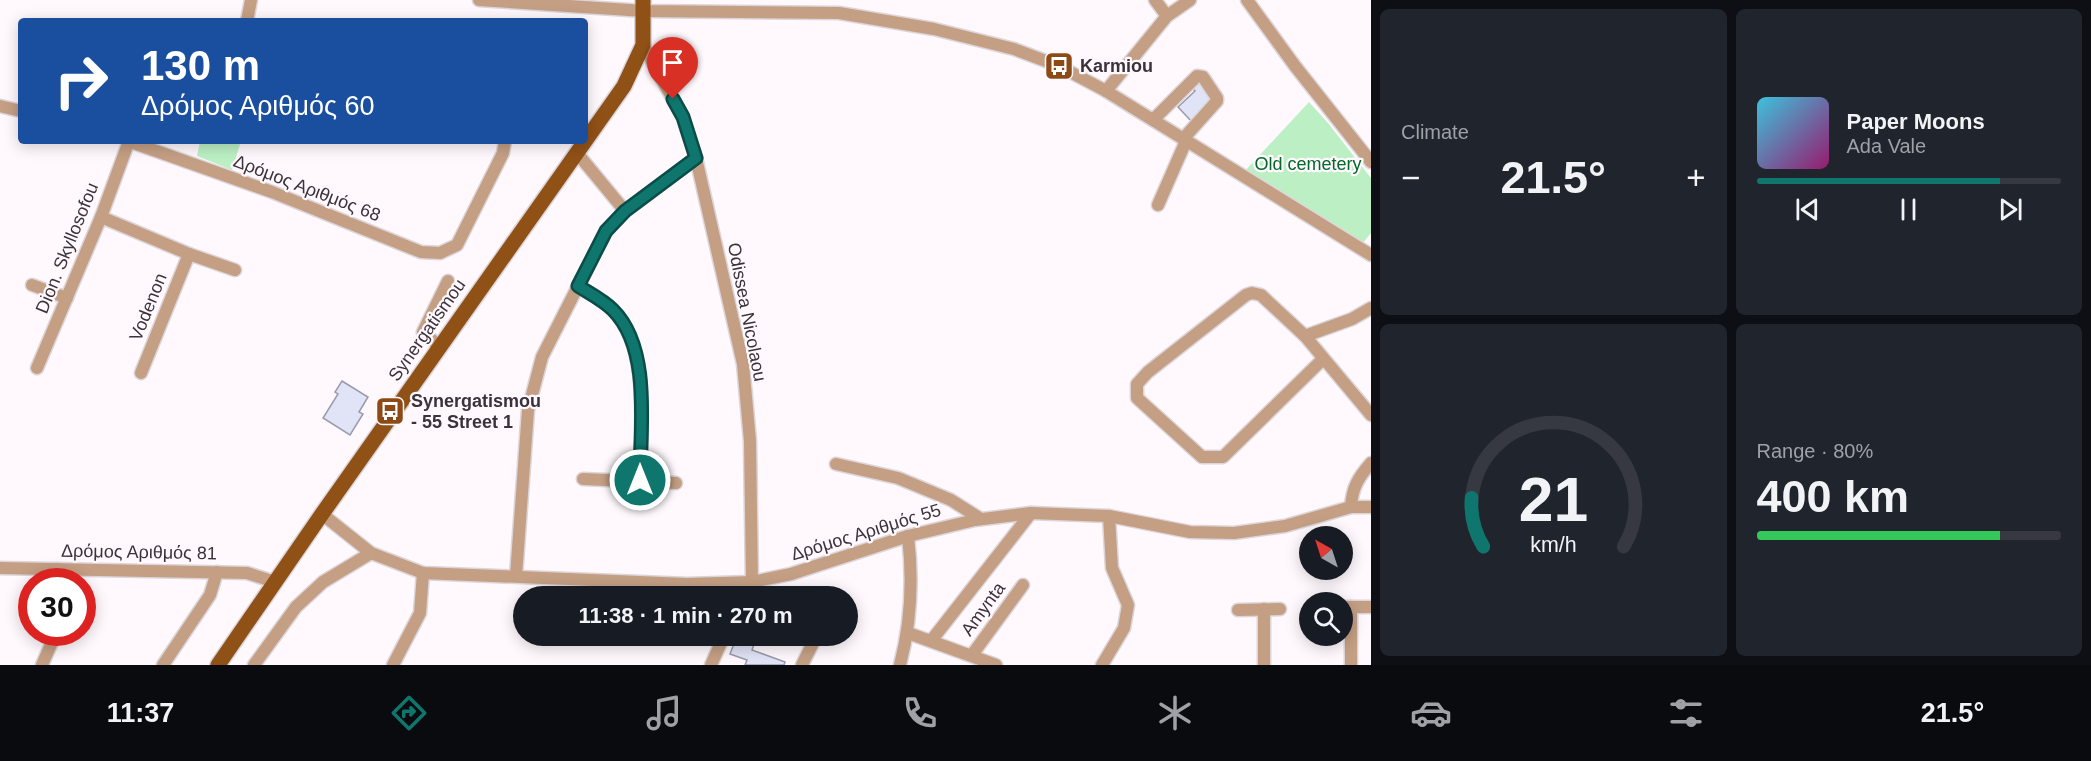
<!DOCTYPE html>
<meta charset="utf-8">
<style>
:root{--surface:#171b24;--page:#20242c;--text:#f1f3f6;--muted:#9ea1a6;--line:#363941;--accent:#0f766e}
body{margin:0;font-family:Arial,sans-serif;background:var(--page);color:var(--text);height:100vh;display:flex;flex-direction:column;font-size:22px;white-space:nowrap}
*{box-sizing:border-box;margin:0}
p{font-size:20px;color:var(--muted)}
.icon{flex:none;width:33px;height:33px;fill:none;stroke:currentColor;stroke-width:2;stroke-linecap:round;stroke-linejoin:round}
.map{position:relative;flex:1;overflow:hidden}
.panel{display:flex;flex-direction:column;gap:9px;padding:9px;background:#0d0f14;width:720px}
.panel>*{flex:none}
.top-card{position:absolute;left:18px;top:18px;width:570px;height:126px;border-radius:6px;box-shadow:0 3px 15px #0003;background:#1a4fa0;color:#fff;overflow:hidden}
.needle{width:39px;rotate:321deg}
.tools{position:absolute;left:1299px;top:526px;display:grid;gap:12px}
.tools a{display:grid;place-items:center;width:54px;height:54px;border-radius:50%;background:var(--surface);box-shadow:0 3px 15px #0003;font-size:30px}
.speed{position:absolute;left:18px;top:568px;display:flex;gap:12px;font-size:30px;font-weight:700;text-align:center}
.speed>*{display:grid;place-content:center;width:78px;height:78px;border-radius:50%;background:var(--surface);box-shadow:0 3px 15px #0003;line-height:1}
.speed .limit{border:9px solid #d22;background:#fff;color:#111}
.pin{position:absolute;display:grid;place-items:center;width:51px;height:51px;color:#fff;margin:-62px -26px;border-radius:50% 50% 50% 0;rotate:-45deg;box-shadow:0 0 6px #0007}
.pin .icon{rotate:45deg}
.me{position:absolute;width:66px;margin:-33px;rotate:0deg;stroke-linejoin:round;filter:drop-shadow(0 0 4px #0008)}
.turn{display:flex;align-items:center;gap:21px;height:126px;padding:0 24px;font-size:27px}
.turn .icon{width:78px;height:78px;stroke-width:2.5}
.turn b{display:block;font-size:42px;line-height:51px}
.big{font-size:45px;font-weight:700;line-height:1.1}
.panel .widget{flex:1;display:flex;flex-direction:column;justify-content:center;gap:9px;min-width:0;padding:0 21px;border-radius:9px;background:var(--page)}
.panel .dial{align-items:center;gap:0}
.dial svg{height:156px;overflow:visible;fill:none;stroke:var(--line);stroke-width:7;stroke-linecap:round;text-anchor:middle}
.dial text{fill:var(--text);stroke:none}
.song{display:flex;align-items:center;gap:18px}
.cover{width:72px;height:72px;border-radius:9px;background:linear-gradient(135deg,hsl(190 70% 55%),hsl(320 70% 35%))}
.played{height:6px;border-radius:3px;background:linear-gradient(90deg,var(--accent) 80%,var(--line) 80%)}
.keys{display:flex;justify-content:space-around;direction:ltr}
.heat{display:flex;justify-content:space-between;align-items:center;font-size:33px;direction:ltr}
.charge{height:9px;border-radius:4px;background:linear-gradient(90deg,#34c759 80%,var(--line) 0)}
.panel .tiles{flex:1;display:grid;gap:9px;grid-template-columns:repeat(2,1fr)}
.trip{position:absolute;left:513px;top:586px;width:345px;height:60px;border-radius:30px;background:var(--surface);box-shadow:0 3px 15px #0003;font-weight:700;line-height:60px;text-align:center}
.dock{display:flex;height:96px;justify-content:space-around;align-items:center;background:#090b0e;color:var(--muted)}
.dock .icon{width:42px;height:42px}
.dock .active{color:var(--accent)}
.dock b{font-size:27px;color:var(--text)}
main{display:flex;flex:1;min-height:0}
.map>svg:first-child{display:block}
.green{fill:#bcf0c4}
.building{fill:#e1e3f6;stroke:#999bab;stroke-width:1.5}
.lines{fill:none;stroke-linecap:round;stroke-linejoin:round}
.minor-casing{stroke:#dcd6db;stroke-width:15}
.major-casing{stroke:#dcd6db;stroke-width:18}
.minor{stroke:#c49f84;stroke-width:12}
.major{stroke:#905116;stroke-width:15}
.route-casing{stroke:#0a4d48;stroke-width:15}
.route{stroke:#0f766e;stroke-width:10}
.labels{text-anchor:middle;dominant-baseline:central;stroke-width:4.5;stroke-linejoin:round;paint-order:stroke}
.poi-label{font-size:18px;font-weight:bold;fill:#3a343a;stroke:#fff9fe;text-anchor:start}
.park-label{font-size:18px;fill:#04682b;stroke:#fff9fe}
.street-label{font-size:18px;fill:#3a343a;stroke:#fff9fe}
</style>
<main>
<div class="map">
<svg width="1371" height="665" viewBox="0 0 1371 665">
<rect width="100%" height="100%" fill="#fff9fe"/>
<!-- green -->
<g class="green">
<polygon points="1309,102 1328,123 1371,178 1371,233 1363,243 1244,172"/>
<polygon points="200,141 241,141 232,170 197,156"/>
</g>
<!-- building -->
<g class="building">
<polygon points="1197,80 1216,99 1192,122 1178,107 1195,91 1191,87"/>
<polygon points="342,381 368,397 359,412 363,414 350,435 323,418 338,394 335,392"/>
<polygon points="737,636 755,641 752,650 785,662 784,665 745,665 747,660 730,654"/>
</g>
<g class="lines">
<!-- minor casing -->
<g class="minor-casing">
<g id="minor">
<polyline points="479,0 644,11 839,13 934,29 1014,49 1059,66 1106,91 1371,255"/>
<polyline points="1155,0 1167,16"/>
<polyline points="1247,0 1295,66 1371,162"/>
<polyline points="247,21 251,0"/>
<polyline points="643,45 683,117 696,158 743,364 750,441 752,582 742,597"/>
<polyline points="1106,91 1167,16 1190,0"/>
<polyline points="0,106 21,111"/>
<polyline points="1153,120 1197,76 1203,77 1217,98 1217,101 1183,139"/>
<polyline points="128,141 272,192 421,252 440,253 457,245 503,153 505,141"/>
<polyline points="577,153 625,211"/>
<polyline points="1158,205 1186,141"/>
<polyline points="101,217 189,254 235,270"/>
<polyline points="32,285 67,298"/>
<path d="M 578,286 C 589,293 603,300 613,310 C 651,348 640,430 640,480"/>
<polyline points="1305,336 1352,319 1371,308"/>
<polyline points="440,347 423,332 448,281"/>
<polyline points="1323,359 1223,457 1202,457 1137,398 1137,384 1148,372 1246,295 1252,293 1261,295 1305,336 1371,415"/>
<polyline points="37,368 101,217 129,141"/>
<polyline points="141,373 189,254"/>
<polyline points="836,464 898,478 951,500 981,519"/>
<polyline points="583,479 676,483"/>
<path d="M 1351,507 C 1352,488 1358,478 1371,463"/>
<polyline points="322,514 371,553 423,573 687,584 752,582 791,574 908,536 975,520 1031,513 1109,516 1190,532 1234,533 1285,526 1351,507 1371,507"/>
<polyline points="0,568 247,573 275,582"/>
<polyline points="57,569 57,582"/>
<polyline points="516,576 528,410 542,357 606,231 625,211 696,158"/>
<polyline points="1344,607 1371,607"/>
<polyline points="1264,609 1264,665"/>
<polyline points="1238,610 1280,609"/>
<polyline points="908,633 996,665"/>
<polyline points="931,641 1031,513"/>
<polyline points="972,655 1023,585"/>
<polyline points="42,665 56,633"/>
<polyline points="163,665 210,595 217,572"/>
<polyline points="254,665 296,607 323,582 371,553"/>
<polyline points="393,665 420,613 423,573"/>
<polyline points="711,665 724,636"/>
<polyline points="802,665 815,639"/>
<path d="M 900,665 C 911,623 913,579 908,536"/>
<polyline points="1102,665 1124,628 1128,605 1112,568 1109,516"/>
<polyline points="1351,665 1351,607"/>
</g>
</g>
<!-- major casing -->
<g class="major-casing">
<polyline id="major" points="218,665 322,514 624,86 643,45 643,0"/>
</g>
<!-- minor -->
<use href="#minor" class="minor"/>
<!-- major -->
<use href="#major" class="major"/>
</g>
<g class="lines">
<!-- route casing -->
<g class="route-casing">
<path id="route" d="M 640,480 C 640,429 652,349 613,310 C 603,300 589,293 578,286 L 606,231 L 625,211 L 696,158 L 683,117 L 673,99"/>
</g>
<!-- route -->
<use href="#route" class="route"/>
</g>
<!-- icons -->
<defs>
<g id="bus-square" transform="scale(1.5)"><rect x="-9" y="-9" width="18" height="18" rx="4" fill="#8c4b16" stroke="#fff9fe"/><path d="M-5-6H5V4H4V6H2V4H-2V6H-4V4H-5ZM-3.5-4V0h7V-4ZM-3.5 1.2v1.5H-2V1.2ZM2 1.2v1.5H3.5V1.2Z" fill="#fff"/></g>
</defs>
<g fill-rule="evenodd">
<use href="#bus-square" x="1059" y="66"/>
<use href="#bus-square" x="390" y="411"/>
</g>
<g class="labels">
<!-- poi labels -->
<g class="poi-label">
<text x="1080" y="66">Karmiou</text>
<text x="411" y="401">Synergatismou<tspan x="411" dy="21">- 55 Street 1</tspan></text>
</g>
<!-- park labels -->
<g class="park-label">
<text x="1308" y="164">Old cemetery</text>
</g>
<!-- street labels -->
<g class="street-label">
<text transform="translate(307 188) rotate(21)">Δρόμος Αριθμός 68</text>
<text transform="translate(67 248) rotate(-68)">Dion. Skyllosofou</text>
<text transform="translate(148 307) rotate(-68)">Vodenon</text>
<text transform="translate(747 312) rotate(79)">Odissea Nicolaou</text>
<text transform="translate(427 330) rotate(-55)">Synergatismou</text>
<text transform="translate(866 532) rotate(-17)">Δρόμος Αριθμός 55</text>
<text transform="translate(139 552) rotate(1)">Δρόμος Αριθμός 81</text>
<text transform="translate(983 609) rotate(-54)">Amynta</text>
</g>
</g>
</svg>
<div class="tools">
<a><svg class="needle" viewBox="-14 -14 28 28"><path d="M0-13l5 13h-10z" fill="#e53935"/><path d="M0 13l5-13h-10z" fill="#9ea1a6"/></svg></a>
<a><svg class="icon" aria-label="search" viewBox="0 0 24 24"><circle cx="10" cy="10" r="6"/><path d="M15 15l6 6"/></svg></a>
</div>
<div class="speed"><div class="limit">30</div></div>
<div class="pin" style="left:673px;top:99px;background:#d93025"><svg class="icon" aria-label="arrive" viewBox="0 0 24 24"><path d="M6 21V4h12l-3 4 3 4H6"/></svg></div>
<svg class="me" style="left:640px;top:480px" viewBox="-20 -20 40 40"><circle r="17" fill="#0f766e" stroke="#fff" stroke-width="3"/><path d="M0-11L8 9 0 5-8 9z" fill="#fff"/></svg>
<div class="trip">11:38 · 1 min · 270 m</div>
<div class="top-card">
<div class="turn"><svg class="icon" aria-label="right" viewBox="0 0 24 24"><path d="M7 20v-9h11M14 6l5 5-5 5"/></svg><div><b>130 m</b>Δρόμος Αριθμός 60</div></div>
</div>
</div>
<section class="panel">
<div class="tiles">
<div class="widget"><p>Climate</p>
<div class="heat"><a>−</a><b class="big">21.5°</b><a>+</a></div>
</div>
<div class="widget">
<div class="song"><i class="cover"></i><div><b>Paper Moons</b><p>Ada Vale</p></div></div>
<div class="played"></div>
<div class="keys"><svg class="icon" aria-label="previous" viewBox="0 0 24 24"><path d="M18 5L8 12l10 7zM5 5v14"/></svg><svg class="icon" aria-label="pause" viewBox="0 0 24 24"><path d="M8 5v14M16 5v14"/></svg><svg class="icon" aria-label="next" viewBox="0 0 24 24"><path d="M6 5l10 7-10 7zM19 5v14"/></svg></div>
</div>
<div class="widget dial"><svg viewBox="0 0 100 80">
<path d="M14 69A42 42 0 1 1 86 69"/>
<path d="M14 69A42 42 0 0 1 8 44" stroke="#0f766e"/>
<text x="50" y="56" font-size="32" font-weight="700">21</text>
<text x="50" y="72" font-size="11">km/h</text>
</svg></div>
<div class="widget"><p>Range · 80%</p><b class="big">400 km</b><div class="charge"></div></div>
</div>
</section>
</main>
<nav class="dock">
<b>11:37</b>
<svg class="icon active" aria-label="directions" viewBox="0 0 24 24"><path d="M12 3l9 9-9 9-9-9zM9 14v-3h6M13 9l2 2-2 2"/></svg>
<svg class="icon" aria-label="music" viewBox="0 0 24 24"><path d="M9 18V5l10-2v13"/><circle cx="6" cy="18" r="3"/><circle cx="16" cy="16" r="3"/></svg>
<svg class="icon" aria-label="phone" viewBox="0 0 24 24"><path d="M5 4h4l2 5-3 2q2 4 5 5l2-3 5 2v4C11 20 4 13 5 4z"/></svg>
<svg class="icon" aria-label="climate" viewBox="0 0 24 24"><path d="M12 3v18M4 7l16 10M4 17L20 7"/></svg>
<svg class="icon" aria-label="car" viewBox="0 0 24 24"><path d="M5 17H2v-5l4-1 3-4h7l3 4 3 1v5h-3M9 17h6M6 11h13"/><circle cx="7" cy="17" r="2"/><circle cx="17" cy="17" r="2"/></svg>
<svg class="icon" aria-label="filters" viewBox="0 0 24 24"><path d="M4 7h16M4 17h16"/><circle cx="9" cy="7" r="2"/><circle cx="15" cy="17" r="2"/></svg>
<b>21.5°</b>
</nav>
